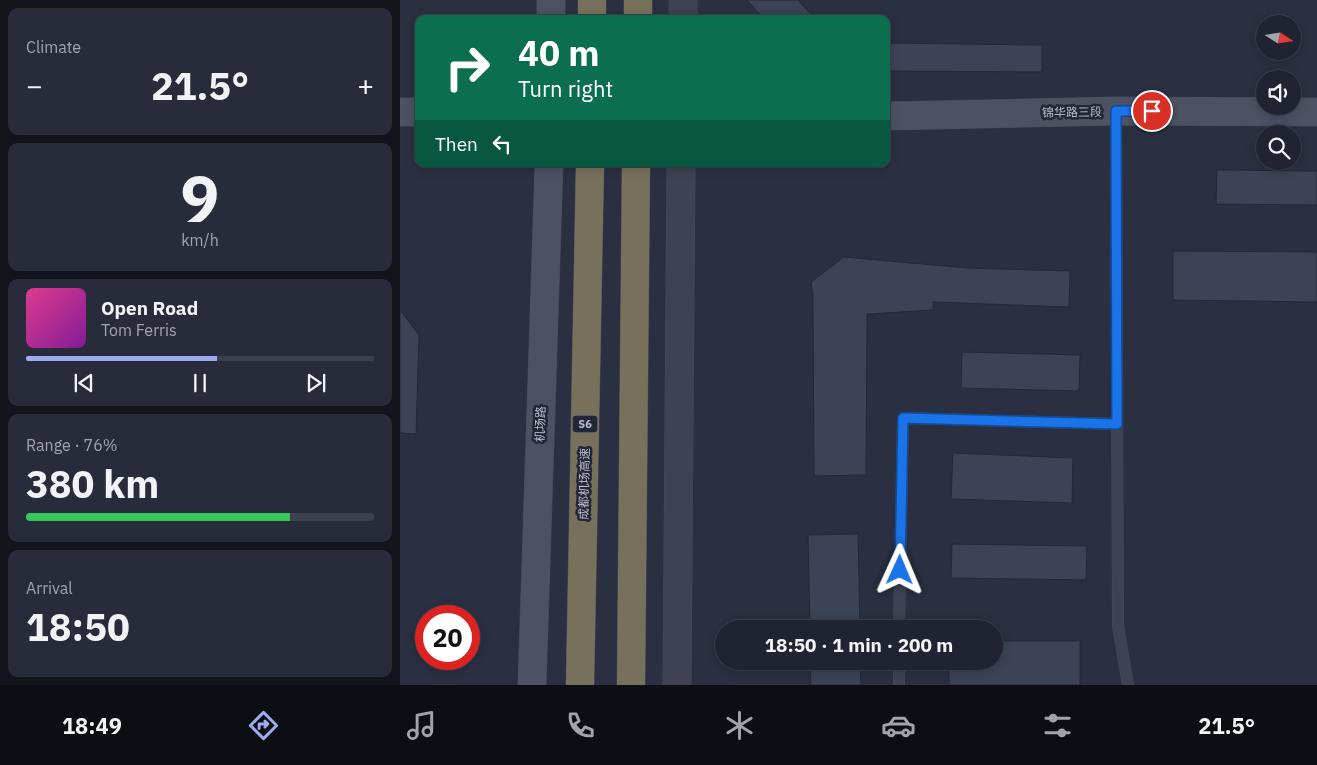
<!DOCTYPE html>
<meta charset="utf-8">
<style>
:root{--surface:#202432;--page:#282c3a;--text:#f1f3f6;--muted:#a2a4ac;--line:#3d414d;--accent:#9bacf1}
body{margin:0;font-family:"IBM Plex Sans","Noto Sans SC",sans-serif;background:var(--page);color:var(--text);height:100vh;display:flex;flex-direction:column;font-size:19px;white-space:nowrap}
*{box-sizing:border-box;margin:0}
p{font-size:16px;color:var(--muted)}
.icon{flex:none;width:28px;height:28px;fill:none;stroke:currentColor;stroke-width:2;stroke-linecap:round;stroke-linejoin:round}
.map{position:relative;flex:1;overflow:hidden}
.drawer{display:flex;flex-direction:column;gap:8px;padding:8px;background:#12141c;width:400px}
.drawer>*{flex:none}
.banner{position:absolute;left:15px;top:15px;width:475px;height:152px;border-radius:10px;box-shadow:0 2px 12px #0003,0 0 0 1px var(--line);background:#0b6e4f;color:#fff;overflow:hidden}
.needle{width:32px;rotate:102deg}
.buttons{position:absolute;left:856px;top:15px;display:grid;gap:10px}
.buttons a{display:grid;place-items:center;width:45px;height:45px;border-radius:50%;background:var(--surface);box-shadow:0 2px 12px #0003,0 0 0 1px var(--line);font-size:25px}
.speed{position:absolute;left:15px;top:605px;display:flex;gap:10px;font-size:25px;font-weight:700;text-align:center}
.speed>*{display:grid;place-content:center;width:65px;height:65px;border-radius:50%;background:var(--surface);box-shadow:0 2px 12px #0003,0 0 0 1px var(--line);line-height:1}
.speed .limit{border:8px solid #d22;background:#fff;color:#111}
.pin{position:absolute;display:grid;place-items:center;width:42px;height:42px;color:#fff;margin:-21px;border:2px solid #fff;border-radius:50%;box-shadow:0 1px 5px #0007}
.me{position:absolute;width:55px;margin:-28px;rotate:1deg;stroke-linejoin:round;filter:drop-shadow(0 0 4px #0008)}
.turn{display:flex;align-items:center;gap:18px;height:105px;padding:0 20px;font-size:22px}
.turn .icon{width:65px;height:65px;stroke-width:2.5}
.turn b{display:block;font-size:35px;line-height:42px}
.then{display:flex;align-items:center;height:48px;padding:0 20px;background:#0003;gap:10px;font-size:19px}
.big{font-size:38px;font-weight:800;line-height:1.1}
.drawer .widget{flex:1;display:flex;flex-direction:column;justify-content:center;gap:8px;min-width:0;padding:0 18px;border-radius:10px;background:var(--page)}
.drawer .dial{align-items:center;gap:0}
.dial b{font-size:65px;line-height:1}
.song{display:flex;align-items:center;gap:15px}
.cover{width:60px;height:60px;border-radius:8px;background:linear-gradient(135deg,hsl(330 70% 55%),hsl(290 70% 35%))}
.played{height:5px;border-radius:2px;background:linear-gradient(90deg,var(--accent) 55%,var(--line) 55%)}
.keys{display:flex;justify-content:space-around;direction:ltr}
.heat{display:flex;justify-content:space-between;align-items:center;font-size:28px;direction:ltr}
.charge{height:8px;border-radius:4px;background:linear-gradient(90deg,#34c759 76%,var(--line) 0)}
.trip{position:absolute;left:315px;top:620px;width:288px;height:50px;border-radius:25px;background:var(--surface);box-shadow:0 2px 12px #0003,0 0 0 1px var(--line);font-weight:800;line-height:50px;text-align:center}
.dock{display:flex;height:80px;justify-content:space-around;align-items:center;background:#0d0e14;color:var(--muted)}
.dock .icon{width:35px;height:35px}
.dock .current{color:var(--accent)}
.dock b{font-size:22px;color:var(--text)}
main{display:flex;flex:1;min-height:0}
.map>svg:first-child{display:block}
.building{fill:#3c4357;stroke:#242939}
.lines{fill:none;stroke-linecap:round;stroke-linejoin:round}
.service-casing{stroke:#474b5b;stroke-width:12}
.tertiary-casing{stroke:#474b5b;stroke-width:29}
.secondary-casing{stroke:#474b5b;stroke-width:29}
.motorway-casing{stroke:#484d5c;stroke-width:29}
.service{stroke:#3e4252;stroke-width:11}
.tertiary{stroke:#3e4252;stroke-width:28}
.secondary{stroke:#4c5164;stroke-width:28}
.motorway{stroke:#77715b;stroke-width:28}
.route-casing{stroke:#114b97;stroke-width:12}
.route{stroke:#1a73e8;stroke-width:9}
.labels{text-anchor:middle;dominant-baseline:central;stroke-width:5;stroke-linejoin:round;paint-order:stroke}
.shield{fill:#222737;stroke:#8d919f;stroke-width:1}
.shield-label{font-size:11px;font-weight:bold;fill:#bbbecb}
.street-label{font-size:12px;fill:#bbbecb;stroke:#222737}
</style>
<main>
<section class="drawer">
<div class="widget"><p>Climate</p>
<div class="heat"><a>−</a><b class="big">21.5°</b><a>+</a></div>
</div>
<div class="widget dial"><b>9</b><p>km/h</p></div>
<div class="widget">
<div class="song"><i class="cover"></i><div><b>Open Road</b><p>Tom Ferris</p></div></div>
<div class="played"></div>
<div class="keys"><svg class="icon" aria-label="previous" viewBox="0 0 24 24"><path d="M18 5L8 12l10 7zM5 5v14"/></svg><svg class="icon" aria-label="pause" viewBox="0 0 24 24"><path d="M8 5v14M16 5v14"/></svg><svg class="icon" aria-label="next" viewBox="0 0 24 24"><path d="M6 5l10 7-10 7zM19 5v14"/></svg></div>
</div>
<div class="widget"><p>Range · 76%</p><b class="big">380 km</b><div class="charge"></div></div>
<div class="widget"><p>Arrival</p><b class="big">18:50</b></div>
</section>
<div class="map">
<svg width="917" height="685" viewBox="0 0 917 685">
<rect width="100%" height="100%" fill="#2a3042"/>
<!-- building -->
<g class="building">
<polygon points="347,0 398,0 415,19 364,19"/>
<polygon points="486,43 642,45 642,72 486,71"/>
<polygon points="817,170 917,171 917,205 816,204"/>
<polygon points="773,251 917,252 917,302 773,300"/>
<polygon points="444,257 567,268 670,271 669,307 533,302 533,310 467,314 466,475 414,476 413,295 411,282"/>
<polygon points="0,310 19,335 16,434 0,433"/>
<polygon points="562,352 680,355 679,391 561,388"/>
<polygon points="553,453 673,458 672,503 551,499"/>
<polygon points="458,534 460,629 410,629 408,535"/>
<polygon points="552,544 687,546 686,580 551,578"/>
<polygon points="594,641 680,641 680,685 549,685 549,661 594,661"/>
<polygon points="410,661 460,661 461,685 411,685"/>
</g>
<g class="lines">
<!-- service casing -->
<g class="service-casing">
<g id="service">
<polyline points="716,111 718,626 728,685"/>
<polyline points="499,629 503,418 717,424"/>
<polyline points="499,685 499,661"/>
</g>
</g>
<!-- tertiary casing -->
<g class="tertiary-casing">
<g id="tertiary">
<polyline points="283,19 283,0"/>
<polyline points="277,685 281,164"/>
</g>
</g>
<!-- secondary casing -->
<g class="secondary-casing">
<g id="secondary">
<polyline points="151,19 151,0"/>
<polyline points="0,112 19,112"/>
<polyline points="486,116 716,111 917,112"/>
<polyline points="132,685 149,164"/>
</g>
</g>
<!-- motorway casing -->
<g class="motorway-casing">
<g id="motorway">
<polyline points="192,19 192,0"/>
<polyline points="238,19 238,0"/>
<polyline points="180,685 190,164"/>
<polyline points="231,685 236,164"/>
</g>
</g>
<!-- service -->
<use href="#service" class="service"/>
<!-- tertiary -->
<use href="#tertiary" class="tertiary"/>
<!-- secondary -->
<use href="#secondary" class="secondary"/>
<!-- motorway -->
<use href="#motorway" class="motorway"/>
</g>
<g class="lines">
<!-- route casing -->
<g class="route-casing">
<polyline id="route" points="500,570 503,418 717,424 716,111 752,111"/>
</g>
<!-- route -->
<use href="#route" class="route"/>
</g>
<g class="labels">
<!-- shield labels -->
<rect class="shield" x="172.5" y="415.5" width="25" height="17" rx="4"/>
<g class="shield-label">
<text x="185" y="424">S6</text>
</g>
<!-- street labels -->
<g class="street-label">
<text transform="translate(672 112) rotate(-1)">锦华路三段</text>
<text transform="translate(140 424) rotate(-88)">机场路</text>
<text transform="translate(184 484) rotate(-89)">成都机场高速</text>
</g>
</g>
</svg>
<div class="buttons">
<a><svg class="needle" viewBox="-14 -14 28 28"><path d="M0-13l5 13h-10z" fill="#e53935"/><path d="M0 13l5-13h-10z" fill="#a2a4ac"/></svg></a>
<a><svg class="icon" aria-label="sound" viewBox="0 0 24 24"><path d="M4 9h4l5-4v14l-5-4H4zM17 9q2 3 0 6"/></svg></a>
<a><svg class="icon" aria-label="search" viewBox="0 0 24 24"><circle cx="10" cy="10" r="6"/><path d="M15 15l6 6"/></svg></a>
</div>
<div class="speed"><div class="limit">20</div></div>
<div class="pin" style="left:752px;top:111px;background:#d93025"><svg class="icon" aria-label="arrive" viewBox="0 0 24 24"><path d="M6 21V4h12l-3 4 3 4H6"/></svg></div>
<svg class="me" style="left:500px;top:570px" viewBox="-20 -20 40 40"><path d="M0-17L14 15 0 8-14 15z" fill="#1a73e8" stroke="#fff" stroke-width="4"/></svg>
<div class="trip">18:50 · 1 min · 200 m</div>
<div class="banner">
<div class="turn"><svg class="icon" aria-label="right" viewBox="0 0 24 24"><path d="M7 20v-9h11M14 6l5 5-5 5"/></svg><div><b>40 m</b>Turn right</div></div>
<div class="then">Then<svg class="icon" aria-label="left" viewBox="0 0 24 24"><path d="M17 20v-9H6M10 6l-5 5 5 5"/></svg></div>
</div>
</div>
</main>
<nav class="dock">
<b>18:49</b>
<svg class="icon current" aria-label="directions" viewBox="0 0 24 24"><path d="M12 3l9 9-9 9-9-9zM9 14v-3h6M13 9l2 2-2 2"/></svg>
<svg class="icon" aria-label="music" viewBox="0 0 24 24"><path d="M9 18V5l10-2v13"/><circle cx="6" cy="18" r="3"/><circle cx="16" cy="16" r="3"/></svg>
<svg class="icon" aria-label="phone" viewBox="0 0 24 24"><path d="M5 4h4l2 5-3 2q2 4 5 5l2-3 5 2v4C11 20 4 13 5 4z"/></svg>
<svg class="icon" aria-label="climate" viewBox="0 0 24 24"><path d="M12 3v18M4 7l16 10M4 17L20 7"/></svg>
<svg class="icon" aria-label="car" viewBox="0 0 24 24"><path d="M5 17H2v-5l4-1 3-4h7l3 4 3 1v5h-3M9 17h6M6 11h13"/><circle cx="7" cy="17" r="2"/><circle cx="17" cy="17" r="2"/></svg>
<svg class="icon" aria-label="filters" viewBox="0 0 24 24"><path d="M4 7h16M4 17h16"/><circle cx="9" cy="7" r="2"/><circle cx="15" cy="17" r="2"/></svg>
<b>21.5°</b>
</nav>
